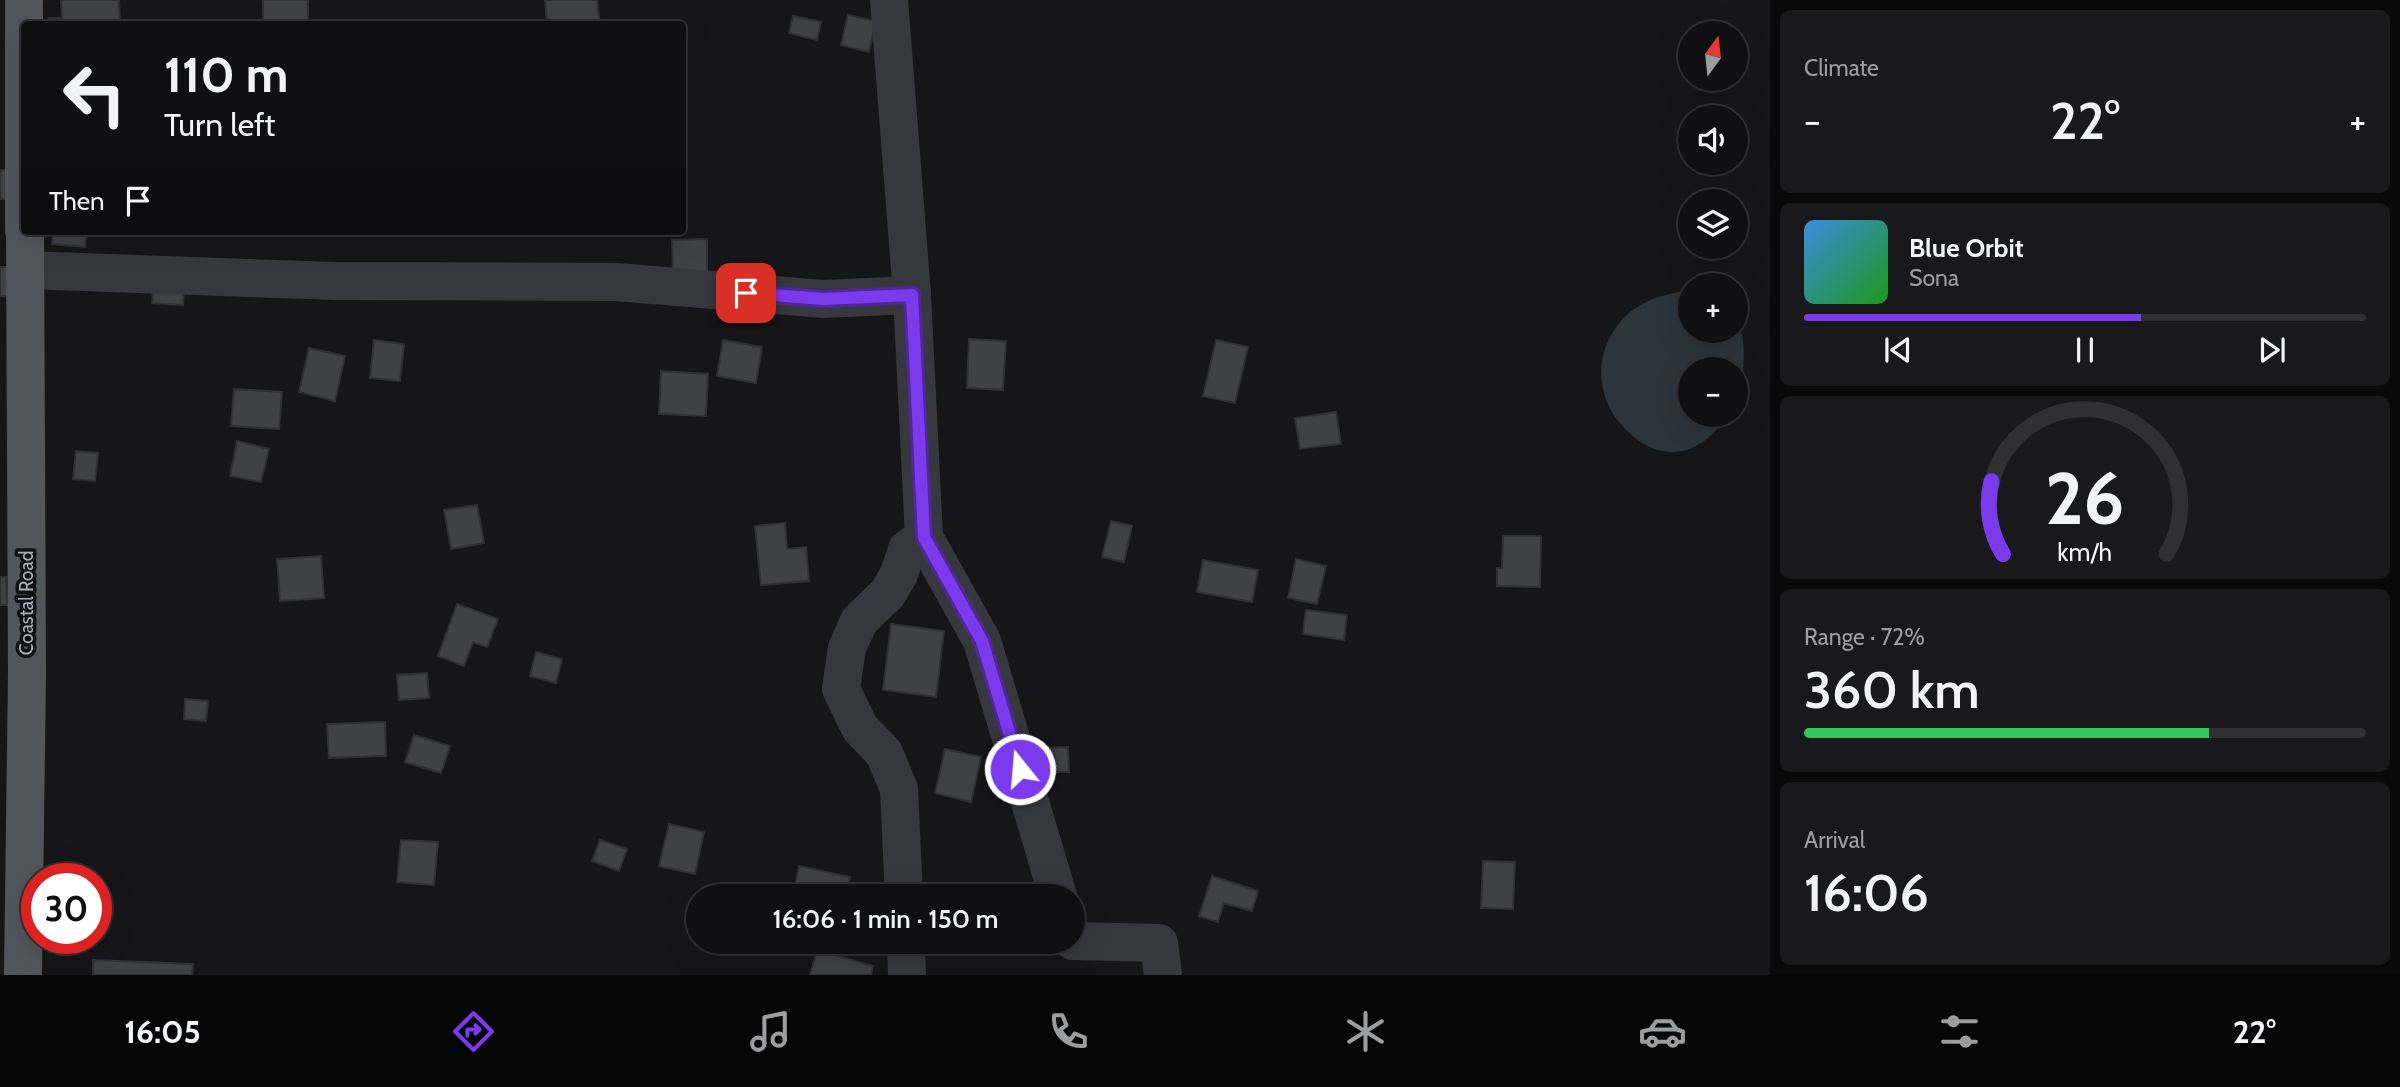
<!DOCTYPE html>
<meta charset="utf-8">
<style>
:root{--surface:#101012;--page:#19191b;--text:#f1f3f6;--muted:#9c9d9f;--line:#303032;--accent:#7c3aed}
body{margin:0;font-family:Cabin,sans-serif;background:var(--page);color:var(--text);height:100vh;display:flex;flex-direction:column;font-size:26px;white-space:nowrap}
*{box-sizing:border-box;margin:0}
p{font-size:23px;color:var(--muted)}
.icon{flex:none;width:38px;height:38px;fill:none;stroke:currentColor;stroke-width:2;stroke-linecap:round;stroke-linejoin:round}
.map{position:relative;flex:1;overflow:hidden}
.drawer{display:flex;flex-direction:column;gap:10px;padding:10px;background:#09090a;width:630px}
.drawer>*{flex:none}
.guide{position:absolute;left:21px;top:21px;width:665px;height:214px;border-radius:7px;box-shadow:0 7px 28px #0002,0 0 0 2px var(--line);background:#101012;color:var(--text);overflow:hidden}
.needle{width:46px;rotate:15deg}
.fabs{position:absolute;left:1678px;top:21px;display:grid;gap:14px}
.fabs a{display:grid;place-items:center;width:70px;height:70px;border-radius:50%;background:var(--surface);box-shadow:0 7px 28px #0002,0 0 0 2px var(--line);font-size:35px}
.speed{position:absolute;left:21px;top:863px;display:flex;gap:14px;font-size:35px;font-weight:700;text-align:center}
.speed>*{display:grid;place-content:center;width:91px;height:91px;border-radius:50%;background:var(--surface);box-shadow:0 7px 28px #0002,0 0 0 2px var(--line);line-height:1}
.speed .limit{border:10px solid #d22;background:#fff;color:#111}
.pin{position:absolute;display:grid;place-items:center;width:60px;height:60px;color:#fff;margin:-30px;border-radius:14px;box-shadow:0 4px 10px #0006}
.me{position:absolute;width:77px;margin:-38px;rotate:343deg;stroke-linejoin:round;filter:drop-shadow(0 0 5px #0008)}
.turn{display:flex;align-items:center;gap:24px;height:147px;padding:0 28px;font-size:32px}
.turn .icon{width:91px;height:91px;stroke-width:2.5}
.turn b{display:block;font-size:49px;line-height:60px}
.then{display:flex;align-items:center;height:66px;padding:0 28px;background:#0003;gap:14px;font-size:26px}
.big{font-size:52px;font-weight:600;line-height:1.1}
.drawer .tile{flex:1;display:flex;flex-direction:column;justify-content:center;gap:10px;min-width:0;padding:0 24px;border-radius:10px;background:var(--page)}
.drawer .dial{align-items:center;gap:0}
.dial svg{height:182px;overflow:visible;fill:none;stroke:var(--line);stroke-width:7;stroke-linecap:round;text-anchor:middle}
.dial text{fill:var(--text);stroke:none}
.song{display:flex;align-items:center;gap:21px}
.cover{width:84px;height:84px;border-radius:10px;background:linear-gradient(135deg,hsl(210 70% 55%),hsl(120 70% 35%))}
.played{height:7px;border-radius:4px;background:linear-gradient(90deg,var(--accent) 60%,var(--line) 60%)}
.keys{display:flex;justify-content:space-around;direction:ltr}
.heat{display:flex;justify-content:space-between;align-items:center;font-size:38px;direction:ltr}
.charge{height:10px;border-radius:5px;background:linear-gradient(90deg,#34c759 72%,var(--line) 0)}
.trip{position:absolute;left:686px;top:884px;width:399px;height:70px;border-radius:35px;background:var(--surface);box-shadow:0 7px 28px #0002,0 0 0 2px var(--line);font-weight:600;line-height:70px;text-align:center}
.tabs{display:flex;height:112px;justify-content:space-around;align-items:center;background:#060607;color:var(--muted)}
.tabs .icon{width:49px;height:49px}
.tabs .selected{color:var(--accent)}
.tabs b{font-size:32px;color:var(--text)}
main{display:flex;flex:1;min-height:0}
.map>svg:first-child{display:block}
.water{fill:#2c353c;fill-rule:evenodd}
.building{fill:#404145;stroke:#303034;stroke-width:2}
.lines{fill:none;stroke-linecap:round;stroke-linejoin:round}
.minor{stroke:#37383d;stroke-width:38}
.major{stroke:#53555c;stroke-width:38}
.route-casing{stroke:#51269a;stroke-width:18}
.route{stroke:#7c3aed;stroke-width:12}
.labels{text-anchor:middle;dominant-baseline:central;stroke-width:7;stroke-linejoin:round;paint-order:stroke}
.street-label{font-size:19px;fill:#a8adb8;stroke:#111113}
</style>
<main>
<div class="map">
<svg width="1770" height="975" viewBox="0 0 1770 975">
<rect width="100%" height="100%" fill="#161618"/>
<!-- water -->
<path class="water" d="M 1680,292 L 1690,294 L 1690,331 L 1736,331 L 1736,315 C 1770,395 1687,511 1615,417 C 1601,397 1597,368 1606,346 C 1620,312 1645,298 1680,292 ZM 1690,369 L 1736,369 L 1736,415 L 1690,415 Z"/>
<!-- building -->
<g class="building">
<polygon points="61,0 119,0 120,24 49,24 49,18 62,18"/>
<rect x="263" y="0" width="45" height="24"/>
<polygon points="545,0 597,0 600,24 547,24"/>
<polygon points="848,15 876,21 869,52 841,45"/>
<polygon points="793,16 821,22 817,40 789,33"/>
<polygon points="0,170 17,171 17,200 0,199"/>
<polygon points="53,231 87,231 85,247 52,244"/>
<polygon points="707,239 707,276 673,277 672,240"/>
<polygon points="0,267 19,267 18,297 0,296"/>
<polygon points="154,275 185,278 183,305 152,303"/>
<polygon points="969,339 1006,341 1003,390 967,388"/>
<polygon points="374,340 404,344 400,381 370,378"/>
<polygon points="723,340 762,347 756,383 717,376"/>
<polygon points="1216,340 1248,347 1235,403 1203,396"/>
<polygon points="309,348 345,356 335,401 299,392"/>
<polygon points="661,371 708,374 706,416 659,414"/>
<polygon points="234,389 282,392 279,429 231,426"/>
<polygon points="1336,412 1341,444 1300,449 1295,418"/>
<polygon points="237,441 269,449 261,482 230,476"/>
<polygon points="76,451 98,453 95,481 73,479"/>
<polygon points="477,505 484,543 451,549 444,510"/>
<polygon points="1111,521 1132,526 1124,562 1102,557"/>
<polygon points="785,523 787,549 806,547 809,581 761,585 755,526"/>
<polygon points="1503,536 1541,536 1540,587 1497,586 1497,568 1502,568"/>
<polygon points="321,556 324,598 280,601 277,559"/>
<polygon points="1296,559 1326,566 1317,604 1288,598"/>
<polygon points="1203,560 1258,570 1252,602 1197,592"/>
<polygon points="0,577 6,577 7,605 0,605"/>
<polygon points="457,604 498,619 487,647 473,642 464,666 438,656"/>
<polygon points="1306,610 1347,615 1344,640 1303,634"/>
<polygon points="891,624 944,631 936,697 883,690"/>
<polygon points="536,652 562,659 556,683 530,676"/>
<polygon points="427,673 429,698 399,700 397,675"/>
<polygon points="185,699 208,701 206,721 184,719"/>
<polygon points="385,722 386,756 329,758 327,724"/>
<polygon points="414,735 450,746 441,773 405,762"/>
<polygon points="1068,747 1069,772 1033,772 1032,748"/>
<polygon points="945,749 981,757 971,802 935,793"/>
<polygon points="669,824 704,832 695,874 659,866"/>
<polygon points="401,840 438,842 434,885 397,882"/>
<polygon points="600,840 627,849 619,871 592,861"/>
<polygon points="1483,861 1515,862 1513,909 1481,908"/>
<polygon points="799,866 850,877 846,896 815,896 816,891 795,886"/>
<polygon points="1212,876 1258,891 1252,911 1224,903 1218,922 1199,916"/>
<polygon points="817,950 873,966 871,975 810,975"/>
<polygon points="93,960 193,964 192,975 93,975"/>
</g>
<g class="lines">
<!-- minor -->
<g class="minor">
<polyline points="889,0 912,295 924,537 907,549 899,574 888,593 859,621 847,648 841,689 860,728 884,753 899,789 904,896"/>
<polyline points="25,270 334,281 616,282 823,299 912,295"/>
<polyline points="924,537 982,641 1058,896"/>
<polyline points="1073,941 1159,943 1163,975"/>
<polyline points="906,942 907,975"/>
</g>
<!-- major -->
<g class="major">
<polyline points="24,0 24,230"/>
<polyline points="23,975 27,673 25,231"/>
</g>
</g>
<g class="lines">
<!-- route casing -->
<g class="route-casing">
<polyline id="route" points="746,293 823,299 912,295 924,537 982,641 1020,769"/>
</g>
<!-- route -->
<use href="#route" class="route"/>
</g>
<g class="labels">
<!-- street labels -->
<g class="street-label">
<text transform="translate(26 603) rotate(-90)">Coastal Road</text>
</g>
</g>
</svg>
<div class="fabs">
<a><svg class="needle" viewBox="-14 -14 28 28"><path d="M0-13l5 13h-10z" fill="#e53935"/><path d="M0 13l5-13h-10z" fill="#9c9d9f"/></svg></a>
<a><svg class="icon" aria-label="sound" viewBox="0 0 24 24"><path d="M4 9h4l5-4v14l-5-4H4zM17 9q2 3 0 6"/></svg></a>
<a><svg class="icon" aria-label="layers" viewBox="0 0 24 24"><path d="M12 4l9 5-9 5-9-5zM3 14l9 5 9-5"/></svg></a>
<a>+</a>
<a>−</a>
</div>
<div class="speed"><div class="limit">30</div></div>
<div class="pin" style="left:746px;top:293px;background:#d93025"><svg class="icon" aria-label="arrive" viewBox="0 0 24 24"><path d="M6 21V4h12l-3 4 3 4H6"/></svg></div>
<svg class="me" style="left:1020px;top:769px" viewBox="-20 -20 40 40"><circle r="17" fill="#7c3aed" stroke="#fff" stroke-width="3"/><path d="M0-11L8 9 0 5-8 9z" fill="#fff"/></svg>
<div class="trip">16:06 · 1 min · 150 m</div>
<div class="guide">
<div class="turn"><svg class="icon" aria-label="left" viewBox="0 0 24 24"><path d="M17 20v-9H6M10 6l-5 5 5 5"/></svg><div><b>110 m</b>Turn left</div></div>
<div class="then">Then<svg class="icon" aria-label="arrive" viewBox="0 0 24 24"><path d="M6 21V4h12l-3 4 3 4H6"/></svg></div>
</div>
</div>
<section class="drawer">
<div class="tile"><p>Climate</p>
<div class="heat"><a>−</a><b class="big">22°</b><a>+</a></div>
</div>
<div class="tile">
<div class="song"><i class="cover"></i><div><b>Blue Orbit</b><p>Sona</p></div></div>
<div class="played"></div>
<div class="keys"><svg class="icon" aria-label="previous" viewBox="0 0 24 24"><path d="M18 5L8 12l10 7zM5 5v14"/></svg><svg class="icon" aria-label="pause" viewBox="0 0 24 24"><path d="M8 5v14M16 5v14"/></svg><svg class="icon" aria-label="next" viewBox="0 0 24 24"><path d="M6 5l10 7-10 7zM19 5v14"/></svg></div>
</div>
<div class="tile dial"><svg viewBox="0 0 100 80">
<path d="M14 69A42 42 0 1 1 86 69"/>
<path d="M14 69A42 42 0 0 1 9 37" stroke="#7c3aed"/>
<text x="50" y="56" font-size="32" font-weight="700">26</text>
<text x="50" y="72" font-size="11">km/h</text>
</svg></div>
<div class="tile"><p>Range · 72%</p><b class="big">360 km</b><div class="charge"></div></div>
<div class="tile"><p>Arrival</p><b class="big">16:06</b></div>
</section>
</main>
<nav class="tabs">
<b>16:05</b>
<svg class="icon selected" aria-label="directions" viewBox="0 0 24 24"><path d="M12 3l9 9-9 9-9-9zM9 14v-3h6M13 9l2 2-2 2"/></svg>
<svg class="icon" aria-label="music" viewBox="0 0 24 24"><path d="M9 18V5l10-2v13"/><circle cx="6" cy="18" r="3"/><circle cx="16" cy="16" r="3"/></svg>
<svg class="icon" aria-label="phone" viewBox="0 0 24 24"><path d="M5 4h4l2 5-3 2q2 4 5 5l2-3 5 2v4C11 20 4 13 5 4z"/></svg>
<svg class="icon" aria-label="climate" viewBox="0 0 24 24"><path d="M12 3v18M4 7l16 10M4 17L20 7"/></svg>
<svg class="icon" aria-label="car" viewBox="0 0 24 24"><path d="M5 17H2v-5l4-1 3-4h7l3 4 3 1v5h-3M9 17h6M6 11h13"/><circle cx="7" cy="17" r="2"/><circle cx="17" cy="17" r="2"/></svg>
<svg class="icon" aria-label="filters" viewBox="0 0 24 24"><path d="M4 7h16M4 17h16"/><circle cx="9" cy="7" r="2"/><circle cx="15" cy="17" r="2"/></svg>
<b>22°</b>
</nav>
